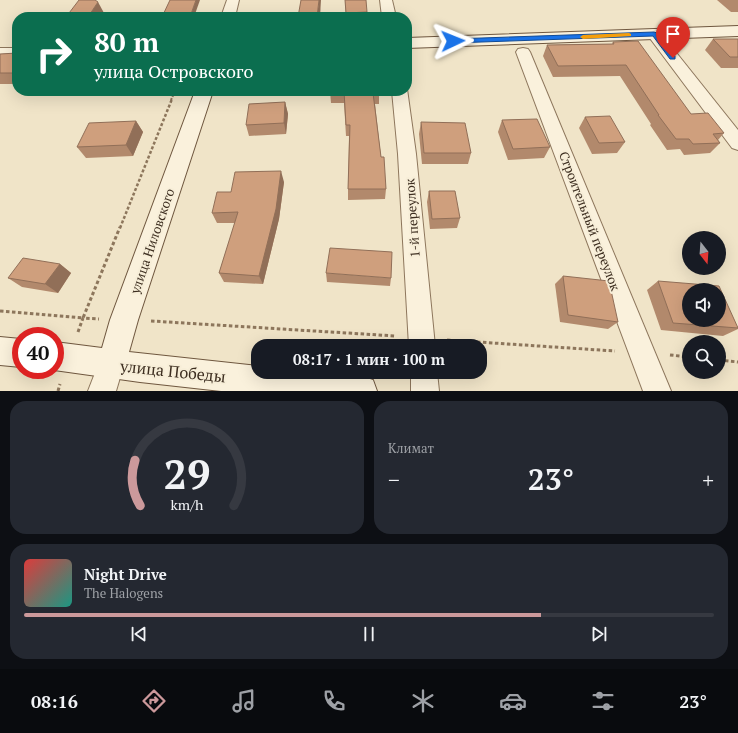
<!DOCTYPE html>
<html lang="ru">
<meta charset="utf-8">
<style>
:root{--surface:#171b24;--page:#242831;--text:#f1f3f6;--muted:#9ea1a6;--line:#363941;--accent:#cc999b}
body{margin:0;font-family:"PT Serif",serif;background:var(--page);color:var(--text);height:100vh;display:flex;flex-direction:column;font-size:15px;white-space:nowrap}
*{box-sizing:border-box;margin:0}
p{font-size:13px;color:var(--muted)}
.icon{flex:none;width:22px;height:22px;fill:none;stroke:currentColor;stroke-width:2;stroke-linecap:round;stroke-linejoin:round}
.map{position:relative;height:391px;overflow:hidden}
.panel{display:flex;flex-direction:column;gap:10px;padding:10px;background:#0d0f14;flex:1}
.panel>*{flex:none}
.hud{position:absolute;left:12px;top:12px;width:400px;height:84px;border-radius:16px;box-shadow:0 4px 16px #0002;background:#0b6e4f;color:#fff;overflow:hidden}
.needle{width:26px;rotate:163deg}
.controls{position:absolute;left:682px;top:231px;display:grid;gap:8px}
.controls a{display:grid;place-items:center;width:44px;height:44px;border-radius:50%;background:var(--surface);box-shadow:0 4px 16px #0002;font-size:20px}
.speed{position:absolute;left:12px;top:327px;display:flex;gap:8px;font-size:20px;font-weight:700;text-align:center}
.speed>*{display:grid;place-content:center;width:52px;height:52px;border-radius:50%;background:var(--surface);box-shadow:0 4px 16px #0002;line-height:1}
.speed .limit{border:6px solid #d22;background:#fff;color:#111}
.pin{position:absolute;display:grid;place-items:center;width:34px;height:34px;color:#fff;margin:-41px -17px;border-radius:50% 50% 50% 0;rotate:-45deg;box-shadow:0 0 4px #0007}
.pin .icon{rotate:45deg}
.me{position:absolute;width:44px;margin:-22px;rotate:88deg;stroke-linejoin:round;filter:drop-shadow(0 0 3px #0008)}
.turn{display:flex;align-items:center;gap:14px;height:84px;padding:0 16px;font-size:18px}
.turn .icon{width:52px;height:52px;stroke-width:2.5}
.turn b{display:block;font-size:28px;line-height:34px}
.big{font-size:30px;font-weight:700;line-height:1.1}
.panel .tile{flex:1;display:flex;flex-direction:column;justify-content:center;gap:6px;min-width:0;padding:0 14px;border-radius:16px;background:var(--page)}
.panel .dial{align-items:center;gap:0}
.dial svg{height:104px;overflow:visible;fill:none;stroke:var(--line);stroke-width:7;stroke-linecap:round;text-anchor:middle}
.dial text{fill:var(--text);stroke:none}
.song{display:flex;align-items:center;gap:12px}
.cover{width:48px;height:48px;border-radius:6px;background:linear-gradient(135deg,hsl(0 70% 55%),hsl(170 70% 35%))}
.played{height:4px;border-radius:2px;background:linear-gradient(90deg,var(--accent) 75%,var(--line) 75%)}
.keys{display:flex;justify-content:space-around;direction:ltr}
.heat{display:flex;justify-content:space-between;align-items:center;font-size:22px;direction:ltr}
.panel .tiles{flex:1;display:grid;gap:10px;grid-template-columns:1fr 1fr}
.tile:last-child{grid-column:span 2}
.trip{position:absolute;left:251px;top:339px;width:236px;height:40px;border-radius:16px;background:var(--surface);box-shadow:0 4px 16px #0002;font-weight:700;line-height:40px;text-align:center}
.tab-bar{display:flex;height:64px;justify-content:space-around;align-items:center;background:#090b0e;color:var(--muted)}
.tab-bar .icon{width:28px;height:28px}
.tab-bar .selected{color:var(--accent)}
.tab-bar b{font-size:18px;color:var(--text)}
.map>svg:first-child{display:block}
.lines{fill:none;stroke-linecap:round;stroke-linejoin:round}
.street-casing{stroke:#8d765c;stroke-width:2}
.secondary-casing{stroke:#6f573f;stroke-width:2}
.path-far2{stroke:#8d765c;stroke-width:2;stroke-dasharray:2 1.5;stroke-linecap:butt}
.path-far1{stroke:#8d765c;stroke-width:2.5;stroke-dasharray:3 2;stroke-linecap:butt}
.path{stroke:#8d765c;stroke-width:3;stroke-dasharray:3.5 2.5;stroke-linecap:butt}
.street{fill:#faf1dc;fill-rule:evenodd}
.secondary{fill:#faf1dc;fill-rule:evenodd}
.wall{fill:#b2896c}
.shaded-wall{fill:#916f58}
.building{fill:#cf9f7d;stroke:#916f58;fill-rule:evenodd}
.route{fill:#1a73e8;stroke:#114b97}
.slow{fill:#f59e0b}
.labels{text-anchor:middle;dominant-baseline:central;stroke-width:4;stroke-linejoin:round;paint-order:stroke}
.street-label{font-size:13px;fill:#3d2e20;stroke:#f7eed8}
.near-street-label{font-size:16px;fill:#3d2e20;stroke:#f7eed8}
</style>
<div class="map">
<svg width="738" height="391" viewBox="0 0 738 391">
<rect width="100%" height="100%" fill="#f0e4c8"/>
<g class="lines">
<!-- street casing -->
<g class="street-casing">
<g id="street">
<polygon points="227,0 239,0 235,17 221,17"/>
<polygon points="380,0 392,0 396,17 382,17"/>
<polygon points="654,30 659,31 738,130 738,150 732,148 649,37 647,34 649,31"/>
<rect x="0" y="48" width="17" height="8"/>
<polygon points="523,48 528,49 530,52 671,391 643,391 516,52 518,49"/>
<polygon points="407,89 416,154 435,346 409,346 398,154 392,91 407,91"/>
<polygon points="111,351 120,355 124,364 116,391 88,391 102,355"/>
<polygon points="411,372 437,372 439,391 411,391"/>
</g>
</g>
<!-- secondary casing -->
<g class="secondary-casing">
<g id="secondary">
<polygon points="738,26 738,36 407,48 407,38"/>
<path d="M 195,91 L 213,91 L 138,320 L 129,352 L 258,366 L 258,372 C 292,372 341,368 373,380 L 377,391 L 221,391 L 140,382 L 54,370 L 55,342 L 102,348 L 110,320 Z"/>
<polygon points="0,337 21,339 21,367 0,365"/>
</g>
</g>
<!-- path-far2 -->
<polyline class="path-far2" points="171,100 175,91"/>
<!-- path-far1 -->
<polyline class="path-far1" points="120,228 172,99"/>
<!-- path -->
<g class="path">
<polyline points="0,311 83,318 120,227"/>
<polyline points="151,321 396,336"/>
<polyline points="78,332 83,318 99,319"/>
<polyline points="447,340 615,351"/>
<polyline points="670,355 689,357"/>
<polyline points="719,360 738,362"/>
<polyline points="58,391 60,384"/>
</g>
<!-- street -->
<use href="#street" class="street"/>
<!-- secondary -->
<use href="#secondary" class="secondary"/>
</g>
<!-- wall -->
<g class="wall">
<polygon points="345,0 367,12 367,17 346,17"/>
<polygon points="717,0 738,0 738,12 731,12"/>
<polygon points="713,39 738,39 738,68 721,68 705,50"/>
<polygon points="613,42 691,114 724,133 718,140 720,143 710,153 684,155 680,149 667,150 650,125 651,124 620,76 553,77 543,56 547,45 612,44"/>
<polygon points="17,53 17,84 0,84 0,54"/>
<polygon points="330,91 379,91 379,104 375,104 381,157 386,189 385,199 348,200 348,189 349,136 346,136 344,103 331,103"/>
<polygon points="285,102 288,114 286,134 249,136 246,125"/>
<polygon points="585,117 625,142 617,153 592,154 579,128"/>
<polygon points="502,120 550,147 544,158 508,160 498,132"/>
<polygon points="136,121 143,132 133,156 86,158 77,147"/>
<polygon points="421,122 471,153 468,164 422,164 419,134"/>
<polygon points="284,182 279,219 263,284 224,282 219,273 235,223 217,223 212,213"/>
<polygon points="429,191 460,218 457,228 430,229 427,202"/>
<polygon points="60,264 71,273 58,293 22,287 8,278"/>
<polygon points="326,273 391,278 390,286 327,282"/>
<polygon points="563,276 618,322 608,329 560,322 555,284"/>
<polygon points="658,281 738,327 738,329 723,336 661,330 647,290"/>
</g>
<!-- shaded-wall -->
<g class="shaded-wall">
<polygon points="196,0 200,0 194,17 190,17"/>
<polygon points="319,0 321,0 320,17 317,17"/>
<polygon points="98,2 104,13 102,17 88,17"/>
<polygon points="285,102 288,114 286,134 284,123"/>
<polygon points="136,121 143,132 133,156 126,145"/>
<polygon points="281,171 284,182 279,219 263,284 259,276"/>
<polygon points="60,264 71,273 58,293 45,284"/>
</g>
<!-- building -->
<g class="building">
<polygon points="79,0 95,0 98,2 88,17 66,17"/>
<polygon points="170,0 196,0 190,17 162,17"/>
<polygon points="301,0 319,0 317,17 298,17"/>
<polygon points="345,0 366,0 367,12 346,13"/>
<polygon points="713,39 738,39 738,57 730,57"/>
<polygon points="638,41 691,114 708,113 724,133 713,134 720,143 693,144 689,139 676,139 658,115 659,115 626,65 558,66 547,45 614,44 613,42"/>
<polygon points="17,53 17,73 0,73 0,54"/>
<polygon points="330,91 379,91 379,92 373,93 381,157 384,157 386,189 348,189 350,125 346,125 344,91 330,92"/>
<polygon points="285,102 284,123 246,125 249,104"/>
<polygon points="610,116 625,142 599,143 585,117"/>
<polygon points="537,119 550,147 513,149 502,120"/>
<polygon points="136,121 126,145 77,147 89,123"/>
<polygon points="421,122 465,123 471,153 424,153"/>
<polygon points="281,171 276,209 259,276 219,273 238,212 212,213 217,192 231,192 235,172"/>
<polygon points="429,191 455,191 460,218 432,219"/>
<polygon points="330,248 392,252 391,278 326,273"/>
<polygon points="23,258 60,264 45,284 8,278"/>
<polygon points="563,276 609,281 618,322 568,315"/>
<path d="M 658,281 L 719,286 L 738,328 L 673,323 ZM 689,290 L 719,290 L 719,320 L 689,320 Z"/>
</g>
<!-- route -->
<polygon class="route" points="654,32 657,33 675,56 675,59 670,59 653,36 453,43 450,41 453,39"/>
<!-- slow -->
<polygon class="slow" points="629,33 631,34 631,36 583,39 580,37 583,35"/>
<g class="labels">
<!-- street labels -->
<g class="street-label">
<text transform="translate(412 218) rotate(-94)">1-й переулок</text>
<text transform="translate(590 221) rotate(69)">Строительный переулок</text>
<text transform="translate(152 241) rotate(-71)">улица Ниловского</text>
</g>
<!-- near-street labels -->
<g class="near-street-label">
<text transform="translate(173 371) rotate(6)">улица Победы</text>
</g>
</g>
</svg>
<div class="controls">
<a><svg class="needle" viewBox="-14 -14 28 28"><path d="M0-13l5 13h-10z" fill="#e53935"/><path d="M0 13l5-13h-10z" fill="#9ea1a6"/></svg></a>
<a><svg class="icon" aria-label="sound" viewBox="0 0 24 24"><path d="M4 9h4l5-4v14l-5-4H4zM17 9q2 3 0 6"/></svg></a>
<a><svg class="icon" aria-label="search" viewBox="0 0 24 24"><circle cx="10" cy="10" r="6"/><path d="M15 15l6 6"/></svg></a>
</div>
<div class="speed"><div class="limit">40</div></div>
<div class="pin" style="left:673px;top:58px;background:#d93025"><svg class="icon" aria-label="arrive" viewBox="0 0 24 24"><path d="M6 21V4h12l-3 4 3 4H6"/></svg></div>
<svg class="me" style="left:453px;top:41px" viewBox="-20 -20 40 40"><path d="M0-17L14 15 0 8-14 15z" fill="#1a73e8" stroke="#fff" stroke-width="4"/></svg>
<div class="trip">08:17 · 1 мин · 100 m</div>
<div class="hud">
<div class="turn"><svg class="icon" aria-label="right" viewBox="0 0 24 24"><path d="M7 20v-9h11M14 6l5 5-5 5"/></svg><div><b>80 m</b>улица Островского</div></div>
</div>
</div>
<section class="panel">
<div class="tiles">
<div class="tile dial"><svg viewBox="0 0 100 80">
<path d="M14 69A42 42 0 1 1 86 69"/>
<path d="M14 69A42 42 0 0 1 10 34" stroke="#cc999b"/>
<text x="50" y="56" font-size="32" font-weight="700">29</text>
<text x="50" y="72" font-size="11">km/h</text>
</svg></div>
<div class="tile"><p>Климат</p>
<div class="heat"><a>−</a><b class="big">23°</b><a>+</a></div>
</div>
<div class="tile">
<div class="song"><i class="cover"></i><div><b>Night Drive</b><p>The Halogens</p></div></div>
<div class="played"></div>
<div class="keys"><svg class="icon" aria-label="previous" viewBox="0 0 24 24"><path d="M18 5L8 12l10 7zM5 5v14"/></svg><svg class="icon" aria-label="pause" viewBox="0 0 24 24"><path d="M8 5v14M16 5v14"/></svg><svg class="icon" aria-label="next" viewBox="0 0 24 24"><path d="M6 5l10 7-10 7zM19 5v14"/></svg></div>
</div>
</div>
</section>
<nav class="tab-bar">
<b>08:16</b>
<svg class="icon selected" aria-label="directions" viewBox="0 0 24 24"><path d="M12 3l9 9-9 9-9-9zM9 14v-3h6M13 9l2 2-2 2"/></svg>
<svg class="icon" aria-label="music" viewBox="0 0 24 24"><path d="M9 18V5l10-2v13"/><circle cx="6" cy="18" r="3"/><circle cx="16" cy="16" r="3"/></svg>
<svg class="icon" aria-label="phone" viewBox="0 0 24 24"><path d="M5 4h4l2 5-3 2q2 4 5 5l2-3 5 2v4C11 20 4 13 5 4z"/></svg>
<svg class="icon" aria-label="climate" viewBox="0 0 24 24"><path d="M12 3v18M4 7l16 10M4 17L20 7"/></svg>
<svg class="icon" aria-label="car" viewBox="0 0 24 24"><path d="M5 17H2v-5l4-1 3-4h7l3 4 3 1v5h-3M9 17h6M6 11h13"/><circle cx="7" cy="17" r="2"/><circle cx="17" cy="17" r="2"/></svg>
<svg class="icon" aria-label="filters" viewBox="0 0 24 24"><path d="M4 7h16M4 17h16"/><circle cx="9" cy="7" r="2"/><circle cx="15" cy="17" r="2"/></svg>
<b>23°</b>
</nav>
